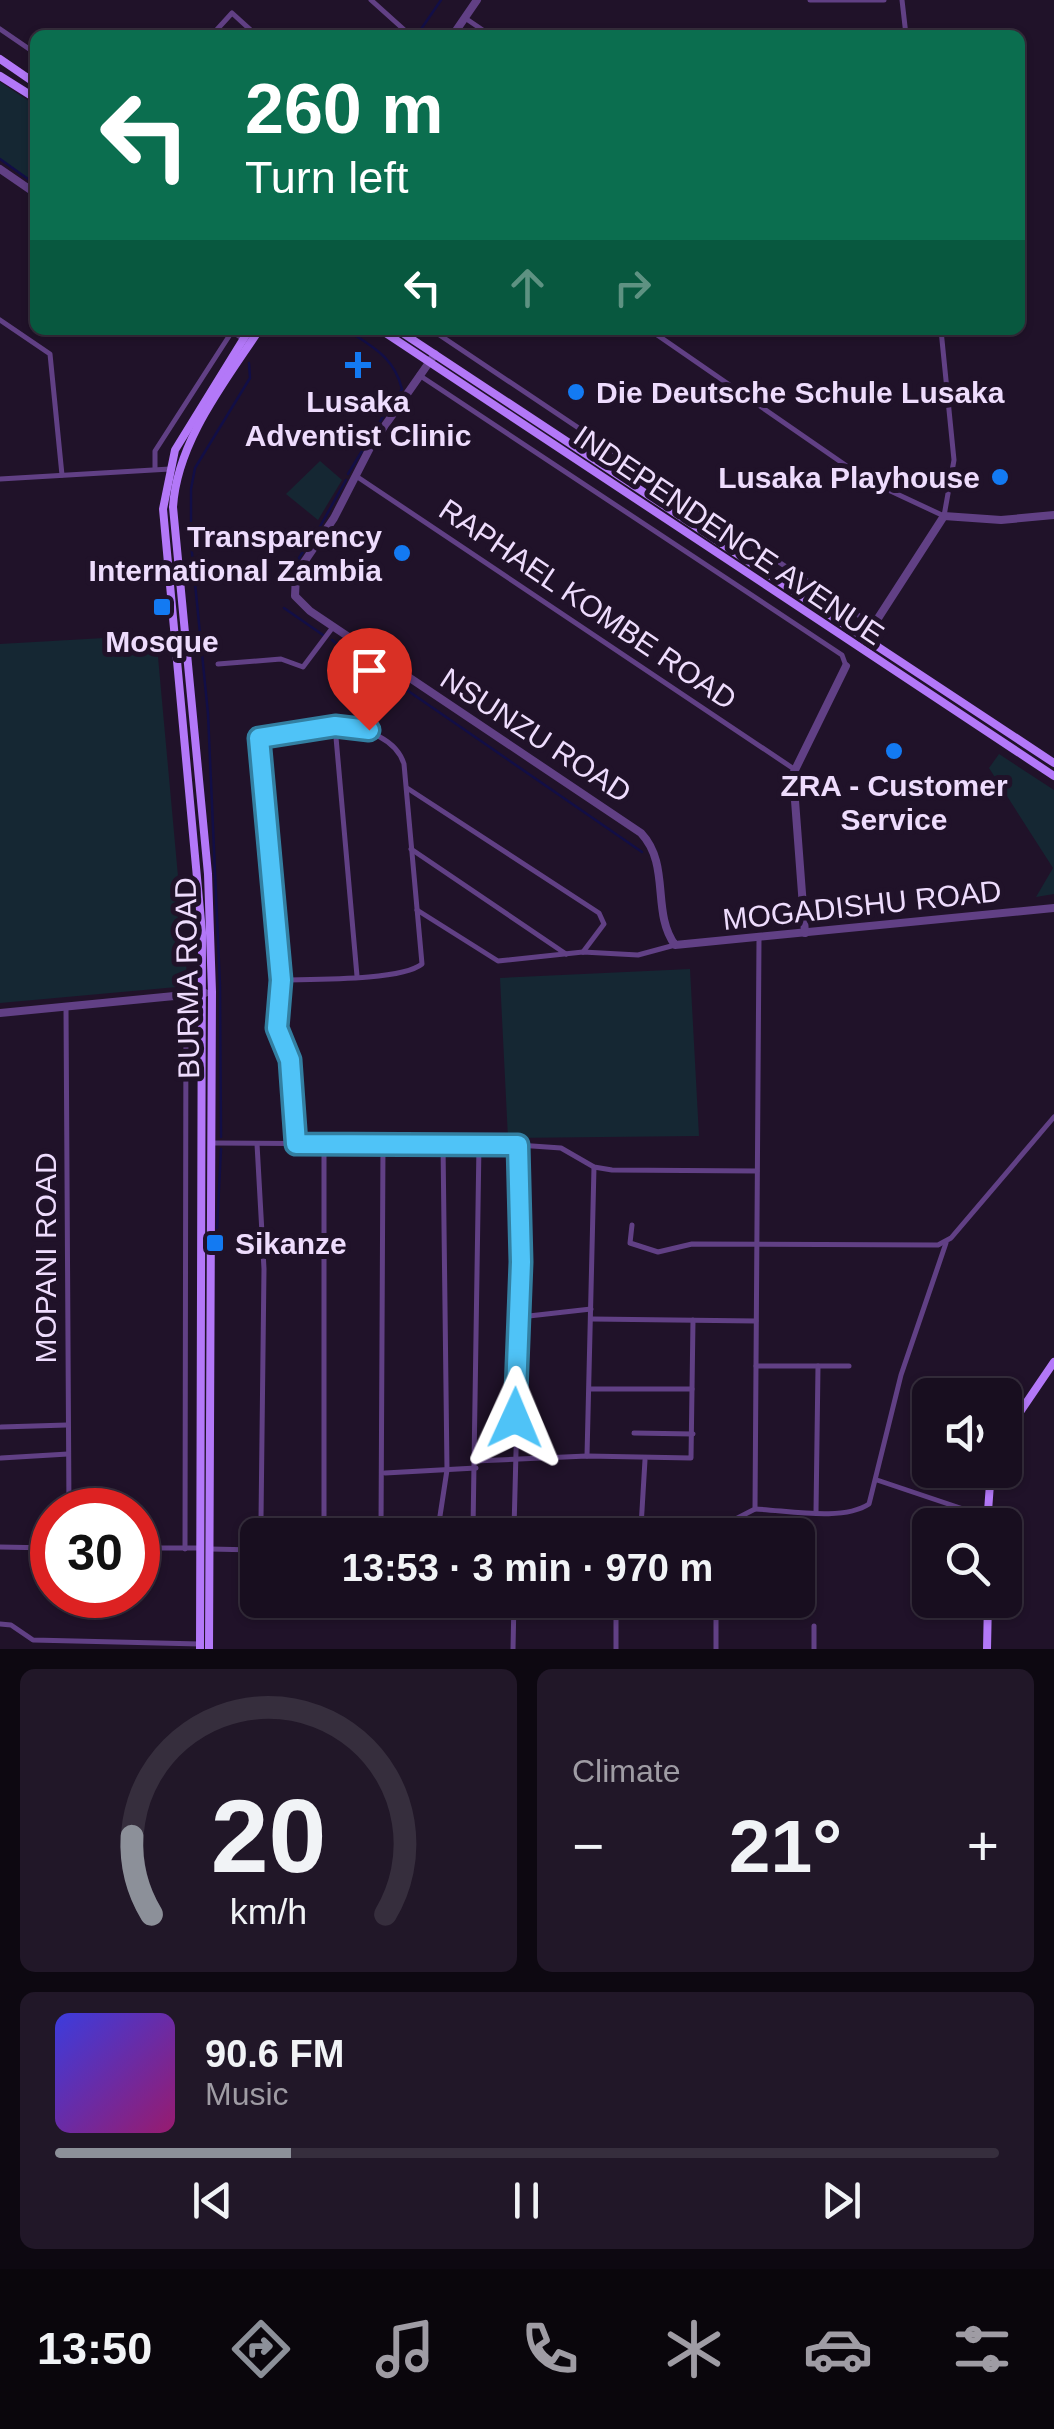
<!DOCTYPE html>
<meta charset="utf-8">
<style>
:root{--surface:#180e1f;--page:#211728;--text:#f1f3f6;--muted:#9f9ca4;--line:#362e3d;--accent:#8c9099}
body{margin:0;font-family:Arial,sans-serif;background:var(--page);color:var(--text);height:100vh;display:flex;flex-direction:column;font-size:38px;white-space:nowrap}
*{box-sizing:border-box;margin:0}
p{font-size:32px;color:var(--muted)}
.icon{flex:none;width:55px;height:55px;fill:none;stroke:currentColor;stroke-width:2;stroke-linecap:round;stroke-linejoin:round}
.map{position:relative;height:1649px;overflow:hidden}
.panel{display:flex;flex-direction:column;gap:20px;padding:20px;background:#0d0811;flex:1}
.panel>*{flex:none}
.top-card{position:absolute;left:30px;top:30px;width:995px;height:305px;border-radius:15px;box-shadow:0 2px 8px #0004,0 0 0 2px var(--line);background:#0b6e4f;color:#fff;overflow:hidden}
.buttons{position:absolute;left:912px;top:1378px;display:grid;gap:20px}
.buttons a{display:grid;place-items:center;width:110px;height:110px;border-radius:15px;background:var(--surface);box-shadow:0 2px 8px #0004,0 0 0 2px var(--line);font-size:50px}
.speed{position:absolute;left:30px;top:1488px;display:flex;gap:20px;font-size:50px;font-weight:700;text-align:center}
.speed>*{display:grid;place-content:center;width:130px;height:130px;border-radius:50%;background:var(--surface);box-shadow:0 2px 8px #0004,0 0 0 2px var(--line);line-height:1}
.speed .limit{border:15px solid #d22;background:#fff;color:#111}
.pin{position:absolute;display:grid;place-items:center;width:85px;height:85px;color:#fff;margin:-102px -42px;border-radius:50% 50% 50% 0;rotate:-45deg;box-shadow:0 0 10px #0007}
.pin .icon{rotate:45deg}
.me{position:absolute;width:110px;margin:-55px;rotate:1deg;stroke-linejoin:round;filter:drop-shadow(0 0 8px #0008)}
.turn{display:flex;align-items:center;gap:35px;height:210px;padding:0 50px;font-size:45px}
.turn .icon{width:130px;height:130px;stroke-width:2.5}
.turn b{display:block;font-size:70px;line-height:85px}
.lanes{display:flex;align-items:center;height:95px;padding:0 50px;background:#0003;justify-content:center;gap:50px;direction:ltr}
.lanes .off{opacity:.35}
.big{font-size:75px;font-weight:600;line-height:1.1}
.panel .tile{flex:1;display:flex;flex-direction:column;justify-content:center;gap:15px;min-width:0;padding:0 35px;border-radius:15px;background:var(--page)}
.panel .dial{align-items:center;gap:0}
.dial svg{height:260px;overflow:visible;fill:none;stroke:var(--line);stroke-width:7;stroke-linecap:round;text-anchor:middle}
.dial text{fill:var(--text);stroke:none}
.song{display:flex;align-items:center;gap:30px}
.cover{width:120px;height:120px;border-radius:15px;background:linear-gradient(135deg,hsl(240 70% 55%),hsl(320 70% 35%))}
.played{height:10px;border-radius:5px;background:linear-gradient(90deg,var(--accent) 25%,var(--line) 25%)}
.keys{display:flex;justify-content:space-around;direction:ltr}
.heat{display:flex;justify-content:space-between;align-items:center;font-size:55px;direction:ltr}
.panel .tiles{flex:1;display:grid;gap:20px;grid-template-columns:1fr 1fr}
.tile:last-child{grid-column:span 2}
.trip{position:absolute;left:240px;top:1518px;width:575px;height:100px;border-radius:15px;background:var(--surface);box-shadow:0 2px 8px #0004,0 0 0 2px var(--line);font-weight:600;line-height:100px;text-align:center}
.menu{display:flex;height:160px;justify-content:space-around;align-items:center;background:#0a060c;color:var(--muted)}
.menu .icon{width:70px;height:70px}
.menu .on{color:var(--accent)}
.menu b{font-size:45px;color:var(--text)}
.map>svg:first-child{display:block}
.green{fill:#152733}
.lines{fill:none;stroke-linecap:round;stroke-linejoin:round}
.stream{stroke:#120e46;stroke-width:2.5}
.minor{stroke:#614085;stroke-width:5}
.tertiary{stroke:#614085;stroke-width:8}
.secondary{stroke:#b378f8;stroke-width:8}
.route-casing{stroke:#337fa1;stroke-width:25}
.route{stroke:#4fc3f7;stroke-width:18}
.poi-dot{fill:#137af2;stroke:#201229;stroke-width:4}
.labels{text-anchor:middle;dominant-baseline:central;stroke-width:10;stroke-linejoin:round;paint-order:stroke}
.poi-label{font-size:30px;font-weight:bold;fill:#eedcfd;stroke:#201229}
.street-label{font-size:30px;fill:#eedcfd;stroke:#201229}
</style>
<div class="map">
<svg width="1054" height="1649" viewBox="0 0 1054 1649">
<rect width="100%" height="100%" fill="#201229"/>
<!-- green -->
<g class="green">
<polygon points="0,82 35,105 35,183 0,159"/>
<polygon points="320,461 342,480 318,520 286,494"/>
<polygon points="156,635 188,986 0,1003 0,644"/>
<polygon points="999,754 1054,790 1054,894 1036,897 1053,868 989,768"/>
<polygon points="690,969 699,1136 508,1138 500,978"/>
</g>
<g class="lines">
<!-- stream -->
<g class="stream">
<polyline points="417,35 441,0"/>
<polyline points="0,159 35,184"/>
<path d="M 347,330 C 373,347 394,357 402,389 L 388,410"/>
<polyline points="348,474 384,415"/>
<polyline points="317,532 346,480"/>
<polyline points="286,578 310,541"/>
<polyline points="284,608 323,635"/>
<polyline points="332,640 350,653"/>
<polyline points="359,659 392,680"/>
<polyline points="401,686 642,852"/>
<polyline points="221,1137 220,986 208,714 191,543 191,489 195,468 250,378 249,363"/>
<polyline points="217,1228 221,1149"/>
</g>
<!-- minor -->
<g class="minor">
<polyline points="371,0 410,35"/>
<polyline points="810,0 884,0"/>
<polyline points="902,0 906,35"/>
<polyline points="465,18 490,35"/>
<polyline points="0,29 35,53"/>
<polyline points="212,35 232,13 256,35"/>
<polyline points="0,320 50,354 62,475"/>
<polyline points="432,330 873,625"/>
<polyline points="650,330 867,480 944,516 954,460 941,330"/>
<polyline points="419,375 842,655 846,666"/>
<polyline points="155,469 155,451 233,330"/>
<polyline points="356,476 794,769"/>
<polyline points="0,479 170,469"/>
<polyline points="218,664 281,659 303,667 333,627"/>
<polyline points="335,726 357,976"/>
<polyline points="407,788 599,913 604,924 583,952"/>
<polyline points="411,849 566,954"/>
<polyline points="417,910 498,961 583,952 638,955 675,945"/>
<path d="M 281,980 C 311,979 401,981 422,964 L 404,764 C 389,716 294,719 259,738 L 281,980 L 277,1029 L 289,1061 L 296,1144"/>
<polyline points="66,1007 69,1510"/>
<polyline points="212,1143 518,1145 561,1148 594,1167 612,1170 757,1171"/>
<polyline points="257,1144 264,1269 261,1519 324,1523"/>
<polyline points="324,1146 324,1523"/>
<polyline points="632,1225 630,1243 658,1252 692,1244 938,1245 951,1238 1054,1117"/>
<polyline points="520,1317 591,1309"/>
<polyline points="592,1319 756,1321"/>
<polyline points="756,1366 849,1366"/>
<polyline points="590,1389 692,1389"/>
<polyline points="1,1427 67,1425"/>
<polyline points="634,1433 693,1434"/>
<polyline points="587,1456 594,1167"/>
<polyline points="1,1458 68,1454"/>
<polyline points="475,1461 587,1456 691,1458 693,1320"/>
<polyline points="385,1473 476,1468"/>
<polyline points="877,1480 987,1517"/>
<path d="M 755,1509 C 786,1510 842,1522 869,1504 L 901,1375 L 946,1243"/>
<polyline points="816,1512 818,1366"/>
<polyline points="262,1521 265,1535"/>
<polyline points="641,1527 645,1460"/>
<polyline points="381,1529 383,1144"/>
<polyline points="438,1529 447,1470 443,1144"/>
<polyline points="473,1529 479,1144"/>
<polyline points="514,1529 521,1262 518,1145"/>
<polyline points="317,1535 381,1529 724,1525 755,1509 759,939"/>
<polyline points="0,1547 52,1548"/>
<polyline points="138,1548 199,1548"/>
<polyline points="185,1549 186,996"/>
<polyline points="210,1549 258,1550"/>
<polyline points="672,1611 673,1600"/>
<polyline points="0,1624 11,1625 33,1640 200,1644"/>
<polyline points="513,1649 514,1600"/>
<polyline points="616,1649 616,1600"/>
<polyline points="716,1649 716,1600"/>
<polyline points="814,1649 814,1626"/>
</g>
<!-- tertiary -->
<g class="tertiary">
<polyline points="453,35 477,0"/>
<polyline points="0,169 35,193"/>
<polyline points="233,330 247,340"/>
<path d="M 435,354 L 372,444 L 334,518 L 296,574 L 295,596 L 310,611 L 641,833 C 671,865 651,912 675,945 L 1054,908"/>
<polyline points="864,640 944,516 1001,520 1054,515"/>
<polyline points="805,933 793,774 846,666"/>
<polyline points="0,1013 205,993"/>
</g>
<!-- secondary -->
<g class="secondary">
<polyline points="0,59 35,83"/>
<polyline points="0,76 35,98"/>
<polyline points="381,330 1054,776"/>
<polyline points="398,330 1054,763"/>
<polyline points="1005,1434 1054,1362"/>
<polyline points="987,1525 991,1470"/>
<polyline points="200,1649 202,932 163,509 175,450 249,330"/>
<path d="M 209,1649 L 212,992 L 208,874 L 173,507 C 177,442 224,383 259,330"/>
<polyline points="987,1649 988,1600"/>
</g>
</g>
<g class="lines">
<!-- route casing -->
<g class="route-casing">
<polyline id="route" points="369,730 335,726 259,738 281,980 277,1028 290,1060 296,1144 518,1145 521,1262 515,1418"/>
</g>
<!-- route -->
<use href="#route" class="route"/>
</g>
<!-- markers -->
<g class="poi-dot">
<path d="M353 350h10v10h10v10h-10v10h-10v-10h-10v-10h10z"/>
<circle cx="576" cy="392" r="10"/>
<circle cx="1000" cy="477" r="10"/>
<circle cx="402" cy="553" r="10"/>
<rect x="152" y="597" width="20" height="20" rx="5"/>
<circle cx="894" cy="751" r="10"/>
<rect x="205" y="1233" width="20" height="20" rx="5"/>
</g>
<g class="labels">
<!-- poi labels -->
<g class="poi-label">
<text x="596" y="392" text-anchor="start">Die Deutsche Schule Lusaka</text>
<text x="358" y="401">Lusaka<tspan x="358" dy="34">Adventist Clinic</tspan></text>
<text x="980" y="477" text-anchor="end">Lusaka Playhouse</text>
<text x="382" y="536" text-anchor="end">Transparency<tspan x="382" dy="34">International Zambia</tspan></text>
<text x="162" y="641">Mosque</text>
<text x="894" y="785">ZRA - Customer<tspan x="894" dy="34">Service</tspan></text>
<text x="235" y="1243" text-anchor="start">Sikanze</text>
</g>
<!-- street labels -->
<g class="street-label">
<text transform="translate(729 535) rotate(34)">INDEPENDENCE AVENUE</text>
<text transform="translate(588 604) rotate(34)">RAPHAEL KOMBE ROAD</text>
<text transform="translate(536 735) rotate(33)">NSUNZU ROAD</text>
<text transform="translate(862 905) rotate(-6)">MOGADISHU ROAD</text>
<text transform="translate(187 978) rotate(-91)">BURMA ROAD</text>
<text transform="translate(45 1258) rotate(-90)">MOPANI ROAD</text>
</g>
</g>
</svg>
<div class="buttons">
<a><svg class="icon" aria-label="sound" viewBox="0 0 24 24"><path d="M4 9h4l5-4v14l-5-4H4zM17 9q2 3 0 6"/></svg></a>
<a><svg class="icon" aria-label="search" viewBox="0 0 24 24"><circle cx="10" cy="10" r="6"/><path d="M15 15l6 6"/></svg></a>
</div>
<div class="speed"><div class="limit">30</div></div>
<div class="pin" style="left:369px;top:730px;background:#d93025"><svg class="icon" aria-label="arrive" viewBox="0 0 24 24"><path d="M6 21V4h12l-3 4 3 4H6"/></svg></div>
<svg class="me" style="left:515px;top:1418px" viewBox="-20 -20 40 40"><path d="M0-17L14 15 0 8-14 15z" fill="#4fc3f7" stroke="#fff" stroke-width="4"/></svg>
<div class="trip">13:53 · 3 min · 970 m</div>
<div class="top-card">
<div class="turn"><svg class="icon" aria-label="left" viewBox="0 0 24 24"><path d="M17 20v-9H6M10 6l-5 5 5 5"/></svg><div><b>260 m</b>Turn left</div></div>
<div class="lanes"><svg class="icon" aria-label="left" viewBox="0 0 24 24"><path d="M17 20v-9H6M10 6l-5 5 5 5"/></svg><svg class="icon off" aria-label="ahead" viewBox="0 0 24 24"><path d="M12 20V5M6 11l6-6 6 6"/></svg><svg class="icon off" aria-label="right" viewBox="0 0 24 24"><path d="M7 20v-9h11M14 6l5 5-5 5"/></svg></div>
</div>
</div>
<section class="panel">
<div class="tiles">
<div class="tile dial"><svg viewBox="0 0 100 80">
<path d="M14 69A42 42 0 1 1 86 69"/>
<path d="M14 69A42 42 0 0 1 8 45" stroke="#8c9099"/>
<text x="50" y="56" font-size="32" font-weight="700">20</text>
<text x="50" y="72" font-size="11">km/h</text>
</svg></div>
<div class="tile"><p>Climate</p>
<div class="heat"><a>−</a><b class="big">21°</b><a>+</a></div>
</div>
<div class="tile">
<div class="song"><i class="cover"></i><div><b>90.6 FM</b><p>Music</p></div></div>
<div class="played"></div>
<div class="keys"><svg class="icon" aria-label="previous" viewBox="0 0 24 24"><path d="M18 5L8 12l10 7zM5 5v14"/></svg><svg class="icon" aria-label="pause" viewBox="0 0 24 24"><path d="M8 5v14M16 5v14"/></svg><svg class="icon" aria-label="next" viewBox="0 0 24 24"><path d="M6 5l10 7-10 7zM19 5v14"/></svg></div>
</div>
</div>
</section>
<nav class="menu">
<b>13:50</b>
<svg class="icon on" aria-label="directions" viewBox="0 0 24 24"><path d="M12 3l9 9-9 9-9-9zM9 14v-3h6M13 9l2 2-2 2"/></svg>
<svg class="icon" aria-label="music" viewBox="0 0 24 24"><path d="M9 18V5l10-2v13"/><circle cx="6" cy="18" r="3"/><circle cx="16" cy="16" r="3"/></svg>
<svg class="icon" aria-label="phone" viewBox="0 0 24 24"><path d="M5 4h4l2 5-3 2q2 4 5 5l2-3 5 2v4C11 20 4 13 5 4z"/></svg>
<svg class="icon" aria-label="climate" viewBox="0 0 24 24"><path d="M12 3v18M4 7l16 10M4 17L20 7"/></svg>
<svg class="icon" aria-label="car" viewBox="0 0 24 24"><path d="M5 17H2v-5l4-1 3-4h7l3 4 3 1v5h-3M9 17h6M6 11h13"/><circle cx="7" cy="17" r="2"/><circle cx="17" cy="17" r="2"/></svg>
<svg class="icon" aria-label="filters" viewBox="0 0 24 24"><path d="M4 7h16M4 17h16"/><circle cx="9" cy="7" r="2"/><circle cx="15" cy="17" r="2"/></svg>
</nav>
